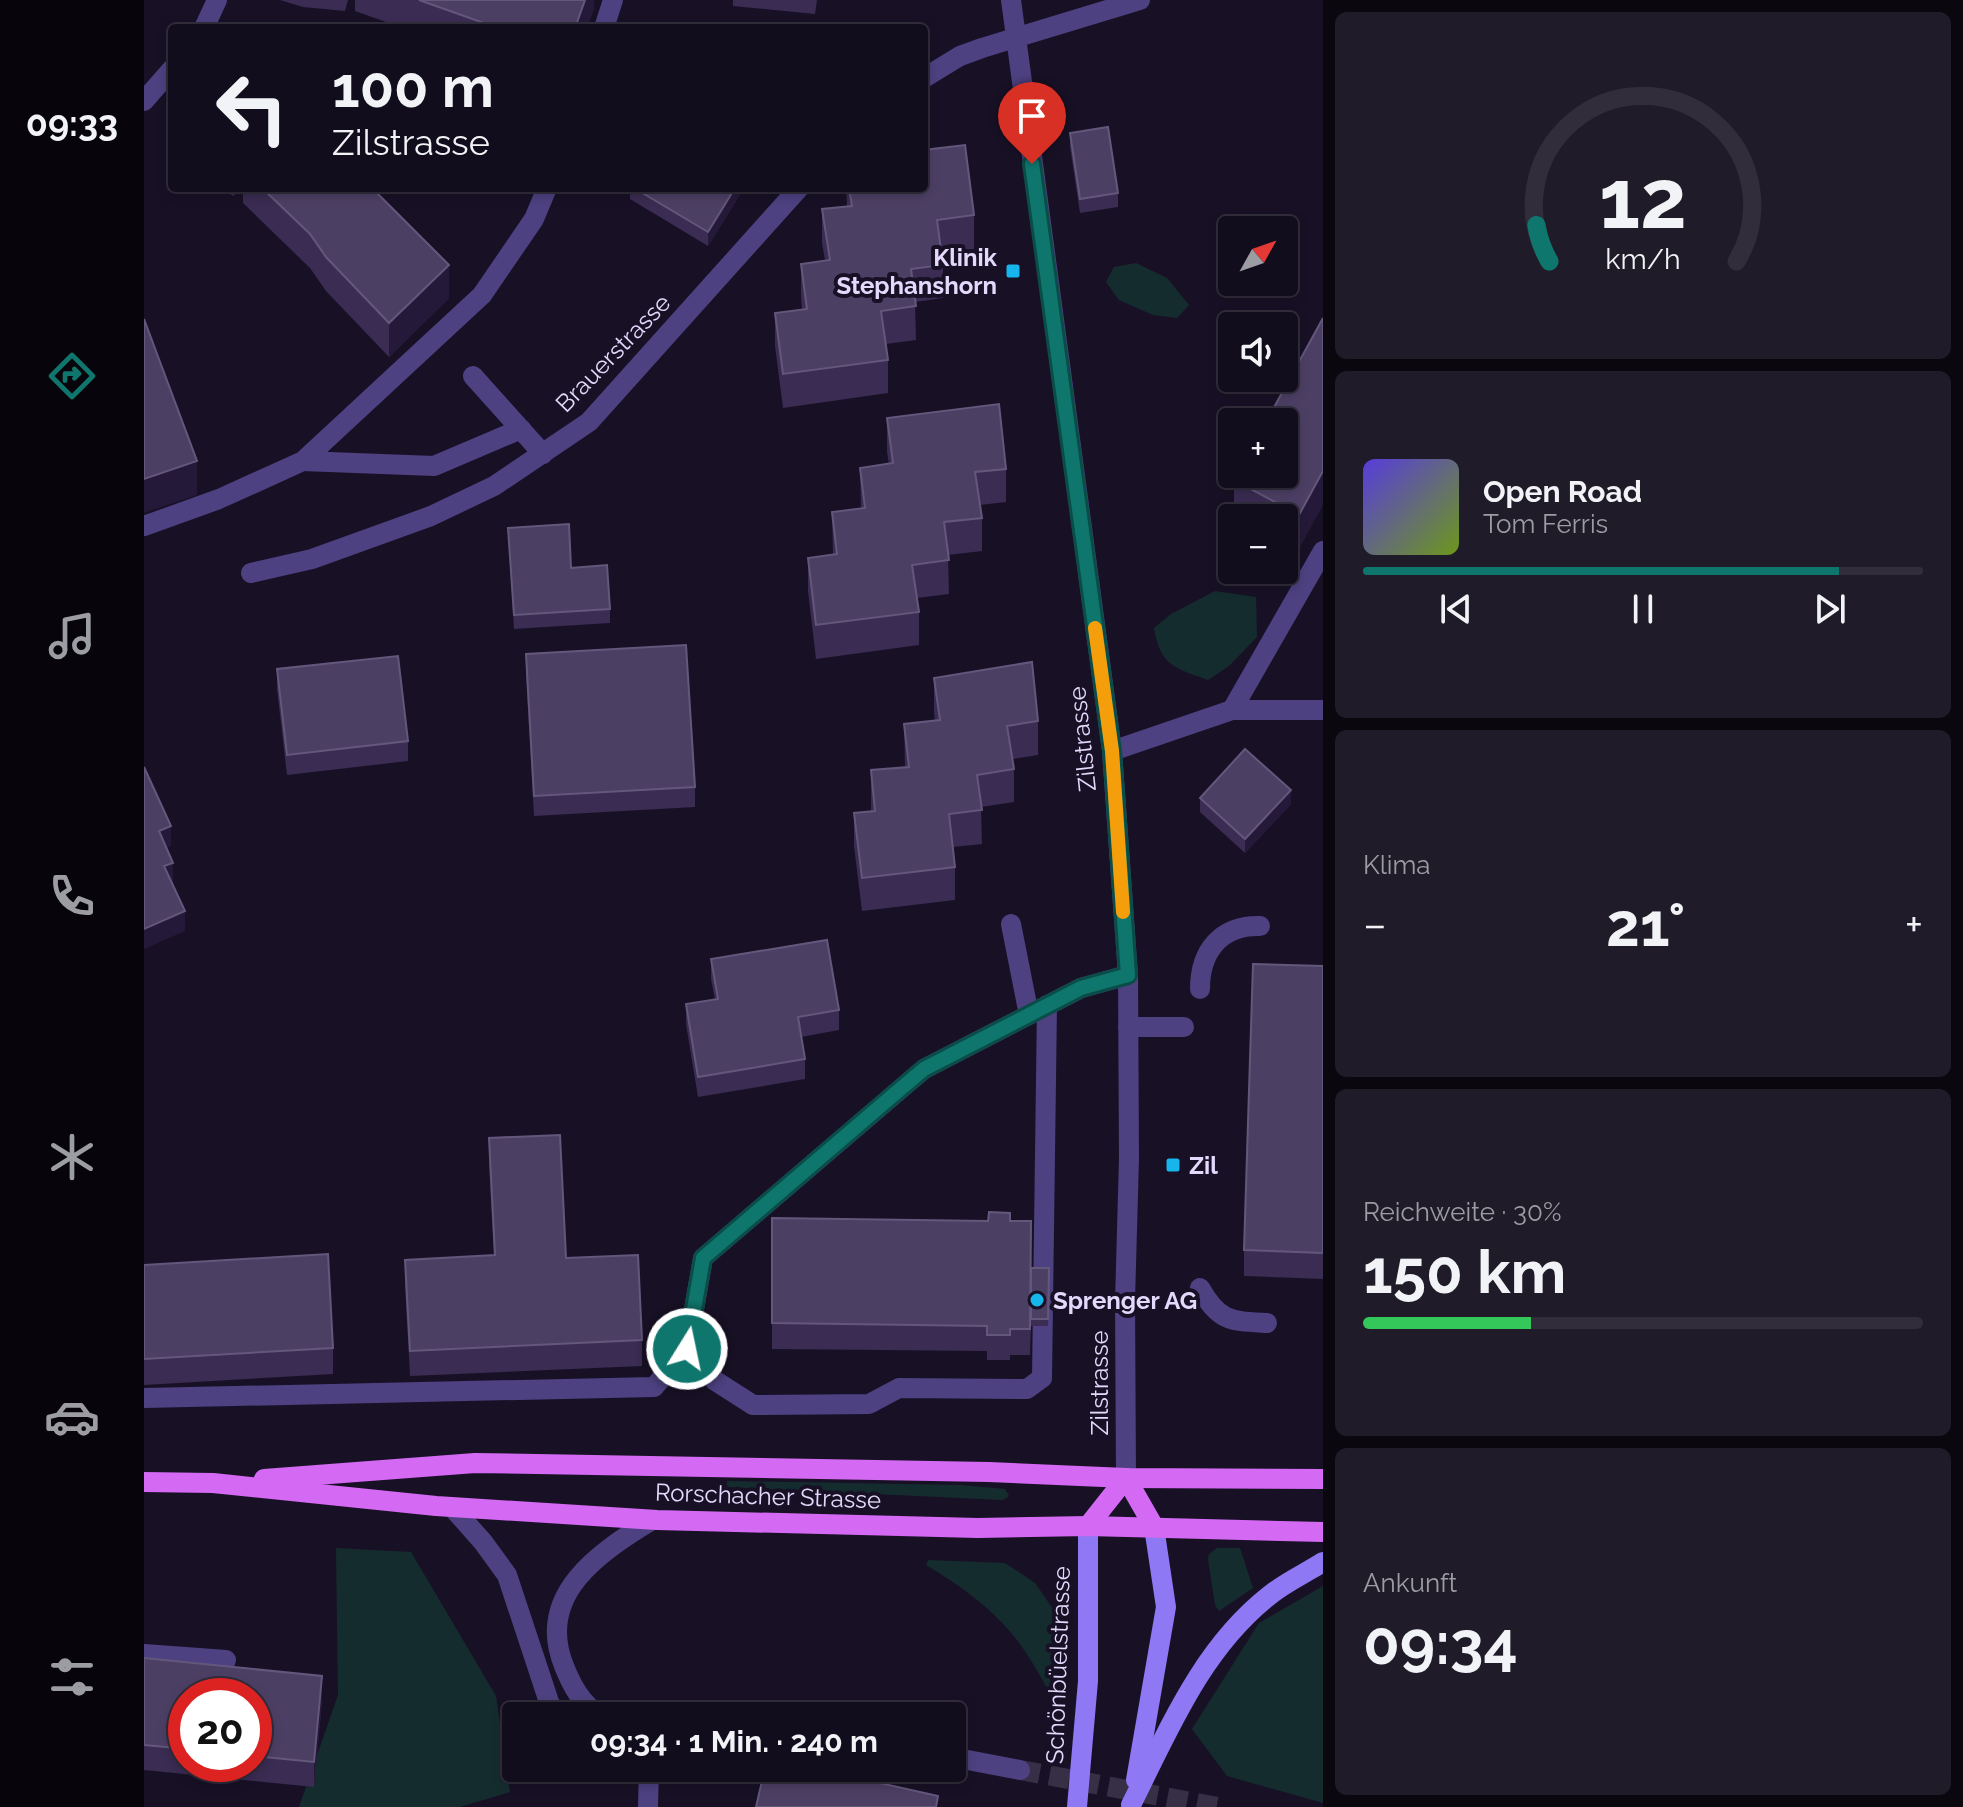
<!DOCTYPE html>
<html lang="de">
<meta charset="utf-8">
<style>
:root{--surface:#120d1c;--page:#1f1b29;--text:#f1f3f6;--muted:#9c9ca3;--line:#312d3b;--accent:#0f766e}
body{margin:0;font-family:Raleway,sans-serif;background:var(--page);color:var(--text);height:100vh;display:flex;flex-direction:column;font-size:30px;white-space:nowrap}
*{box-sizing:border-box;margin:0}
p{font-size:26px;color:var(--muted)}
.icon{flex:none;width:44px;height:44px;fill:none;stroke:currentColor;stroke-width:2;stroke-linecap:round;stroke-linejoin:round}
.map{position:relative;flex:1;overflow:hidden}
.details{display:flex;flex-direction:column;gap:12px;padding:12px;background:#0a070f;width:640px}
.details>*{flex:none}
.hud{position:absolute;left:24px;top:24px;width:760px;height:168px;border-radius:8px;box-shadow:0 4px 12px #0003,0 0 0 2px var(--line);background:#120d1c;color:var(--text);overflow:hidden}
.needle{width:52px;rotate:50deg}
.buttons{position:absolute;left:1074px;top:216px;display:grid;gap:16px}
.buttons a{display:grid;place-items:center;width:80px;height:80px;border-radius:8px;background:var(--surface);box-shadow:0 4px 12px #0003,0 0 0 2px var(--line);font-size:40px}
.speed{position:absolute;left:24px;top:1678px;display:flex;gap:16px;font-size:40px;font-weight:700;text-align:center}
.speed>*{display:grid;place-content:center;width:104px;height:104px;border-radius:50%;background:var(--surface);box-shadow:0 4px 12px #0003,0 0 0 2px var(--line);line-height:1}
.speed .limit{border:12px solid #d22;background:#fff;color:#111}
.pin{position:absolute;display:grid;place-items:center;width:68px;height:68px;color:#fff;margin:-82px -34px;border-radius:50% 50% 50% 0;rotate:-45deg;box-shadow:0 0 8px #0007}
.pin .icon{rotate:45deg}
.me{position:absolute;width:88px;margin:-44px;rotate:10deg;stroke-linejoin:round;filter:drop-shadow(0 0 6px #0008)}
.turn{display:flex;align-items:center;gap:28px;height:168px;padding:0 32px;font-size:36px}
.turn .icon{width:104px;height:104px;stroke-width:2.5}
.turn b{display:block;font-size:56px;line-height:68px}
.big{font-size:60px;font-weight:700;line-height:1.1}
.details .tile{flex:1;display:flex;flex-direction:column;justify-content:center;gap:12px;min-width:0;padding:0 28px;border-radius:12px;background:var(--page)}
.details .dial{align-items:center;gap:0}
.dial svg{height:208px;overflow:visible;fill:none;stroke:var(--line);stroke-width:7;stroke-linecap:round;text-anchor:middle}
.dial text{fill:var(--text);stroke:none}
.song{display:flex;align-items:center;gap:24px}
.cover{width:96px;height:96px;border-radius:12px;background:linear-gradient(135deg,hsl(250 70% 55%),hsl(80 70% 35%))}
.played{height:8px;border-radius:4px;background:linear-gradient(90deg,var(--accent) 85%,var(--line) 85%)}
.keys{display:flex;justify-content:space-around;direction:ltr}
.heat{display:flex;justify-content:space-between;align-items:center;font-size:44px;direction:ltr}
.charge{height:12px;border-radius:6px;background:linear-gradient(90deg,#34c759 30%,var(--line) 0)}
.trip{position:absolute;left:358px;top:1702px;width:464px;height:80px;border-radius:8px;background:var(--surface);box-shadow:0 4px 12px #0003,0 0 0 2px var(--line);font-weight:700;line-height:80px;text-align:center}
main{display:flex;flex:1;min-height:0}
.menu{display:flex;flex-direction:column;width:144px;justify-content:space-around;align-items:center;background:#07050b;color:var(--muted)}
.menu .icon{width:56px;height:56px}
.menu .current{color:var(--accent)}
.menu b{font-size:36px;color:var(--text)}
.map>svg:first-child{display:block}
.green{fill:#152c2f}
.lines{fill:none;stroke-linecap:round;stroke-linejoin:round}
.street-tunnel{stroke:#362f46;stroke-width:20;stroke-dasharray:20 10;stroke-linecap:butt}
.lane{stroke:#4d4181;stroke-width:20}
.street{stroke:#4d4181;stroke-width:20}
.secondary{stroke:#8e78f4;stroke-width:20}
.primary{stroke:#d46af3;stroke-width:20}
.wall{fill:#3a2c52;fill-rule:evenodd}
.shaded-wall{fill:#251939}
.building{fill:#4c3f64;stroke:#64577c;stroke-width:2}
.route-casing{stroke:#0a4d48;stroke-width:20}
.route{stroke:#0f766e;stroke-width:14}
.slow{stroke:#f59e0b;stroke-width:14}
.poi-dot{fill:#16b5ec;stroke:#181126;stroke-width:3}
.labels{text-anchor:middle;dominant-baseline:central;stroke-width:8;stroke-linejoin:round;paint-order:stroke}
.poi-label{font-size:24px;font-weight:bold;fill:#e3d9fc;stroke:#181126;text-anchor:start}
.street-label{font-size:24px;fill:#e3d9fc;stroke:#181126}
</style>
<main>
<nav class="menu">
<b>09:33</b>
<svg class="icon current" aria-label="directions" viewBox="0 0 24 24"><path d="M12 3l9 9-9 9-9-9zM9 14v-3h6M13 9l2 2-2 2"/></svg>
<svg class="icon" aria-label="music" viewBox="0 0 24 24"><path d="M9 18V5l10-2v13"/><circle cx="6" cy="18" r="3"/><circle cx="16" cy="16" r="3"/></svg>
<svg class="icon" aria-label="phone" viewBox="0 0 24 24"><path d="M5 4h4l2 5-3 2q2 4 5 5l2-3 5 2v4C11 20 4 13 5 4z"/></svg>
<svg class="icon" aria-label="climate" viewBox="0 0 24 24"><path d="M12 3v18M4 7l16 10M4 17L20 7"/></svg>
<svg class="icon" aria-label="car" viewBox="0 0 24 24"><path d="M5 17H2v-5l4-1 3-4h7l3 4 3 1v5h-3M9 17h6M6 11h13"/><circle cx="7" cy="17" r="2"/><circle cx="17" cy="17" r="2"/></svg>
<svg class="icon" aria-label="filters" viewBox="0 0 24 24"><path d="M4 7h16M4 17h16"/><circle cx="9" cy="7" r="2"/><circle cx="15" cy="17" r="2"/></svg>
</nav>
<div class="map">
<svg width="1179" height="1807" viewBox="0 0 1179 1807">
<rect width="100%" height="100%" fill="#181126"/>
<!-- green -->
<g class="green">
<polygon points="992,263 1023,278 1045,305 1033,318 1009,315 975,300 962,282 970,267"/>
<path d="M 1071,591 L 1112,597 L 1113,637 L 1085,666 L 1064,680 C 1030,668 1016,665 1010,628 L 1027,614 Z"/>
<polygon points="583,1481 817,1485 861,1489 865,1496 859,1500 583,1487"/>
<polygon points="192,1548 267,1552 352,1696 366,1792 316,1807 155,1807 194,1695"/>
<polygon points="1073,1548 1096,1548 1109,1588 1075,1611 1071,1605 1064,1559 1065,1554"/>
<path d="M 784,1560 L 861,1563 L 891,1583 L 909,1609 L 913,1625 L 921,1712 L 915,1709 C 900,1684 888,1658 869,1635 C 845,1606 814,1584 782,1565 Z"/>
<polygon points="1179,1586 1179,1803 1083,1776 1048,1729 1115,1623"/>
</g>
<g class="lines">
<!-- street-tunnel -->
<polyline class="street-tunnel" points="876,1770 1074,1807"/>
<!-- lane -->
<g class="lane">
<polyline points="60,28 73,0"/>
<polyline points="460,28 469,0"/>
<polyline points="0,101 28,69"/>
<polyline points="329,376 399,454"/>
<polyline points="159,461 290,466 377,429"/>
<polyline points="0,526 75,499 159,461 338,295 390,219 403,188"/>
<polyline points="867,924 885,1015"/>
<path d="M 1056,989 C 1056,952 1076,925 1116,926"/>
<polyline points="984,1027 1040,1027"/>
<path d="M 1056,1288 C 1075,1322 1087,1321 1123,1323"/>
<polyline points="543,1349 570,1380 609,1405 725,1404 755,1388 883,1389 898,1378 903,1005"/>
<polyline points="0,1398 510,1387 543,1349 559,1258 780,1069 937,988 984,975"/>
<polyline points="0,1654 82,1660"/>
<polyline points="504,1807 505,1768"/>
</g>
<!-- street -->
<g class="street">
<polyline points="867,0 968,751 984,975 985,1158 981,1301 982,1478"/>
<polyline points="780,78 816,56 838,48 996,0"/>
<polyline points="107,573 168,559 287,516 350,486 445,422 655,188"/>
<polyline points="1088,710 1179,551"/>
<polyline points="968,751 1088,710 1179,710"/>
<polyline points="308,1507 339,1542 363,1575 406,1705 419,1716"/>
<path d="M 456,1716 C 437,1703 428,1686 420,1666 C 391,1594 456,1552 508,1520"/>
<polyline points="808,1757 876,1770"/>
</g>
<!-- secondary -->
<g class="secondary">
<polyline points="992,1780 1022,1607 1010,1527"/>
<path d="M 987,1805 C 1025,1729 1058,1648 1126,1595 C 1142,1582 1162,1573 1179,1562"/>
<polyline points="933,1807 944,1681 944,1526"/>
</g>
<!-- primary -->
<g class="primary">
<polyline points="982,1478 1010,1527"/>
<polyline points="120,1479 331,1463 845,1472 982,1478 1179,1479"/>
<polyline points="0,1482 69,1483 292,1506 513,1520 834,1528 944,1526 1179,1532"/>
<polyline points="944,1526 982,1478"/>
</g>
</g>
<!-- wall -->
<g class="wall">
<polygon points="136,0 204,0 201,11 159,7"/>
<polygon points="209,0 450,0 450,8 443,28 259,28 211,11 211,0"/>
<polygon points="589,0 673,0 671,14 589,6"/>
<polygon points="28,119 28,155 27,154 27,120"/>
<polygon points="926,133 974,193 974,207 936,213 926,147"/>
<polygon points="72,188 99,188 90,196"/>
<polygon points="99,188 228,188 305,298 245,357 182,291 166,268 99,203"/>
<polygon points="486,188 600,188 564,246 486,199"/>
<polygon points="702,188 780,188 830,215 830,249 798,253 799,265 799,298 771,302 772,340 742,344 744,360 744,393 639,408 631,346 631,313 658,309 657,297 657,264 681,260 678,243 678,209 703,206"/>
<polygon points="1179,318 1155,549 1140,541 1140,518 1098,518 1090,513 1090,480"/>
<polygon points="743,418 862,469 862,502 836,505 838,518 838,551 804,555 805,594 773,598 775,612 775,645 672,659 664,591 664,558 689,555 688,512 717,509 716,468 745,464 743,452"/>
<polygon points="364,528 427,568 466,609 466,623 370,629"/>
<polygon points="382,654 551,787 551,807 390,816 382,674"/>
<polygon points="133,669 264,741 264,761 143,775 133,689"/>
<polygon points="790,678 894,721 894,755 869,759 870,769 870,802 837,807 838,844 809,847 811,867 811,900 718,911 710,846 710,813 727,811 727,770 761,767 760,724 791,721 790,711"/>
<polygon points="1056,798 1147,804 1101,853 1056,812"/>
<polygon points="567,959 695,1010 695,1030 657,1037 661,1059 661,1079 554,1097 542,1024 542,1004 571,1000 567,979"/>
<polygon points="1179,966 1179,1279 1100,1276 1100,1250"/>
<polygon points="345,1138 422,1258 498,1340 498,1366 266,1376 261,1285 261,1260 350,1256 345,1164"/>
<polygon points="628,1218 866,1221 887,1268 905,1268 904,1326 887,1326 886,1355 866,1355 866,1360 843,1360 843,1351 628,1349"/>
<polygon points="0,1265 189,1348 189,1374 0,1385"/>
<path d="M 0,1658 L 178,1701 L 170,1787 L 0,1770 ZM 42,1696 L 110,1696 L 110,1764 L 42,1764 Z"/>
</g>
<!-- shaded-wall -->
<g class="shaded-wall">
<polygon points="441,0 450,0 450,8 443,28 431,28"/>
<polygon points="90,188 99,188 90,196"/>
<polygon points="591,188 600,188 564,246 564,232"/>
<polygon points="305,265 305,298 245,357 245,323"/>
<polygon points="53,461 53,495 0,513 0,479"/>
<polygon points="1179,471 1179,505 1155,549 1155,515"/>
<polygon points="1147,790 1147,804 1101,853 1101,839"/>
<polygon points="27,826 27,846 15,851 15,831"/>
<polygon points="29,863 29,883 20,887 20,866"/>
<polygon points="41,911 41,931 0,949 0,929"/>
<polygon points="178,1676 178,1701 170,1787 170,1762"/>
</g>
<!-- building -->
<g class="building">
<polygon points="275,0 441,0 431,28 354,28"/>
<polygon points="964,127 974,193 936,199 926,133"/>
<polygon points="821,145 830,215 793,220 799,265 767,269 772,306 737,311 744,360 639,374 631,313 663,309 657,264 686,260 678,209 708,206 705,188 780,188 780,150"/>
<polygon points="118,188 228,188 305,265 245,323 182,257 166,234"/>
<polygon points="490,188 591,188 564,232"/>
<polygon points="1179,318 1179,471 1155,515 1090,480 1093,474 1140,474 1140,422 1122,422"/>
<polygon points="0,319 53,461 0,479"/>
<polygon points="855,404 862,469 831,472 838,518 800,522 805,560 768,565 775,612 672,625 664,558 693,554 688,512 721,508 716,468 749,463 743,418"/>
<polygon points="425,524 427,568 463,565 466,609 370,615 364,528"/>
<polygon points="542,645 551,787 390,796 382,654"/>
<polygon points="254,656 264,741 143,755 133,669"/>
<polygon points="888,662 894,721 863,726 870,769 833,775 838,810 805,814 811,867 718,878 710,813 731,811 727,770 765,767 760,724 796,720 790,678"/>
<polygon points="1101,749 1147,790 1101,839 1056,798"/>
<polygon points="0,767 27,826 15,831 29,863 20,866 41,911 0,929"/>
<polygon points="683,940 695,1010 654,1017 661,1059 554,1077 542,1004 574,999 567,959"/>
<polygon points="1109,964 1179,966 1179,1253 1100,1250"/>
<polygon points="416,1135 422,1258 494,1255 498,1340 266,1351 261,1260 351,1255 345,1138"/>
<polygon points="845,1212 866,1213 866,1221 887,1221 886,1329 866,1329 866,1335 843,1335 843,1326 628,1323 628,1218 844,1221"/>
<polygon points="184,1254 189,1348 0,1359 0,1265"/>
<polygon points="887,1268 905,1268 904,1319 887,1319"/>
<polygon points="0,1658 178,1676 170,1762 110,1756 110,1696 42,1696 42,1749 0,1745"/>
<polygon points="621,1768 669,1768 794,1796 792,1807 612,1807"/>
</g>
<g class="lines">
<!-- route casing -->
<g class="route-casing">
<polyline id="route" points="543,1349 559,1258 754,1091 780,1069 937,988 984,975 968,751 888,164"/>
</g>
<!-- route -->
<use href="#route" class="route"/>
<!-- slow -->
<polyline class="slow" points="951,628 968,751 979,912"/>
</g>
<!-- markers -->
<g class="poi-dot">
<rect x="861" y="263" width="16" height="16" rx="4"/>
<rect x="1021" y="1157" width="16" height="16" rx="4"/>
<circle cx="893" cy="1300" r="8"/>
</g>
<g class="labels">
<!-- poi labels -->
<g class="poi-label">
<text x="853" y="257" text-anchor="end">Klinik<tspan x="853" dy="28">Stephanshorn</tspan></text>
<text x="1045" y="1165">Zil</text>
<text x="909" y="1300">Sprenger AG</text>
</g>
<!-- street labels -->
<g class="street-label">
<text transform="translate(469 353) rotate(-46)">Brauerstrasse</text>
<text transform="translate(938 739) rotate(-96)">Zilstrasse</text>
<text transform="translate(955 1383) rotate(-90)">Zilstrasse</text>
<text transform="translate(624 1496) rotate(2)">Rorschacher Strasse</text>
<text transform="translate(914 1665) rotate(-88)">Schönbüelstrasse</text>
</g>
</g>
</svg>
<div class="buttons">
<a><svg class="needle" viewBox="-14 -14 28 28"><path d="M0-13l5 13h-10z" fill="#e53935"/><path d="M0 13l5-13h-10z" fill="#9c9ca3"/></svg></a>
<a><svg class="icon" aria-label="sound" viewBox="0 0 24 24"><path d="M4 9h4l5-4v14l-5-4H4zM17 9q2 3 0 6"/></svg></a>
<a>+</a>
<a>−</a>
</div>
<div class="speed"><div class="limit">20</div></div>
<div class="pin" style="left:888px;top:164px;background:#d93025"><svg class="icon" aria-label="arrive" viewBox="0 0 24 24"><path d="M6 21V4h12l-3 4 3 4H6"/></svg></div>
<svg class="me" style="left:543px;top:1349px" viewBox="-20 -20 40 40"><circle r="17" fill="#0f766e" stroke="#fff" stroke-width="3"/><path d="M0-11L8 9 0 5-8 9z" fill="#fff"/></svg>
<div class="trip">09:34 · 1 Min. · 240 m</div>
<div class="hud">
<div class="turn"><svg class="icon" aria-label="left" viewBox="0 0 24 24"><path d="M17 20v-9H6M10 6l-5 5 5 5"/></svg><div><b>100 m</b>Zilstrasse</div></div>
</div>
</div>
<section class="details">
<div class="tile dial"><svg viewBox="0 0 100 80">
<path d="M14 69A42 42 0 1 1 86 69"/>
<path d="M14 69A42 42 0 0 1 9 55" stroke="#0f766e"/>
<text x="50" y="56" font-size="32" font-weight="700">12</text>
<text x="50" y="72" font-size="11">km/h</text>
</svg></div>
<div class="tile">
<div class="song"><i class="cover"></i><div><b>Open Road</b><p>Tom Ferris</p></div></div>
<div class="played"></div>
<div class="keys"><svg class="icon" aria-label="previous" viewBox="0 0 24 24"><path d="M18 5L8 12l10 7zM5 5v14"/></svg><svg class="icon" aria-label="pause" viewBox="0 0 24 24"><path d="M8 5v14M16 5v14"/></svg><svg class="icon" aria-label="next" viewBox="0 0 24 24"><path d="M6 5l10 7-10 7zM19 5v14"/></svg></div>
</div>
<div class="tile"><p>Klima</p>
<div class="heat"><a>−</a><b class="big">21°</b><a>+</a></div>
</div>
<div class="tile"><p>Reichweite · 30%</p><b class="big">150 km</b><div class="charge"></div></div>
<div class="tile"><p>Ankunft</p><b class="big">09:34</b></div>
</section>
</main>
